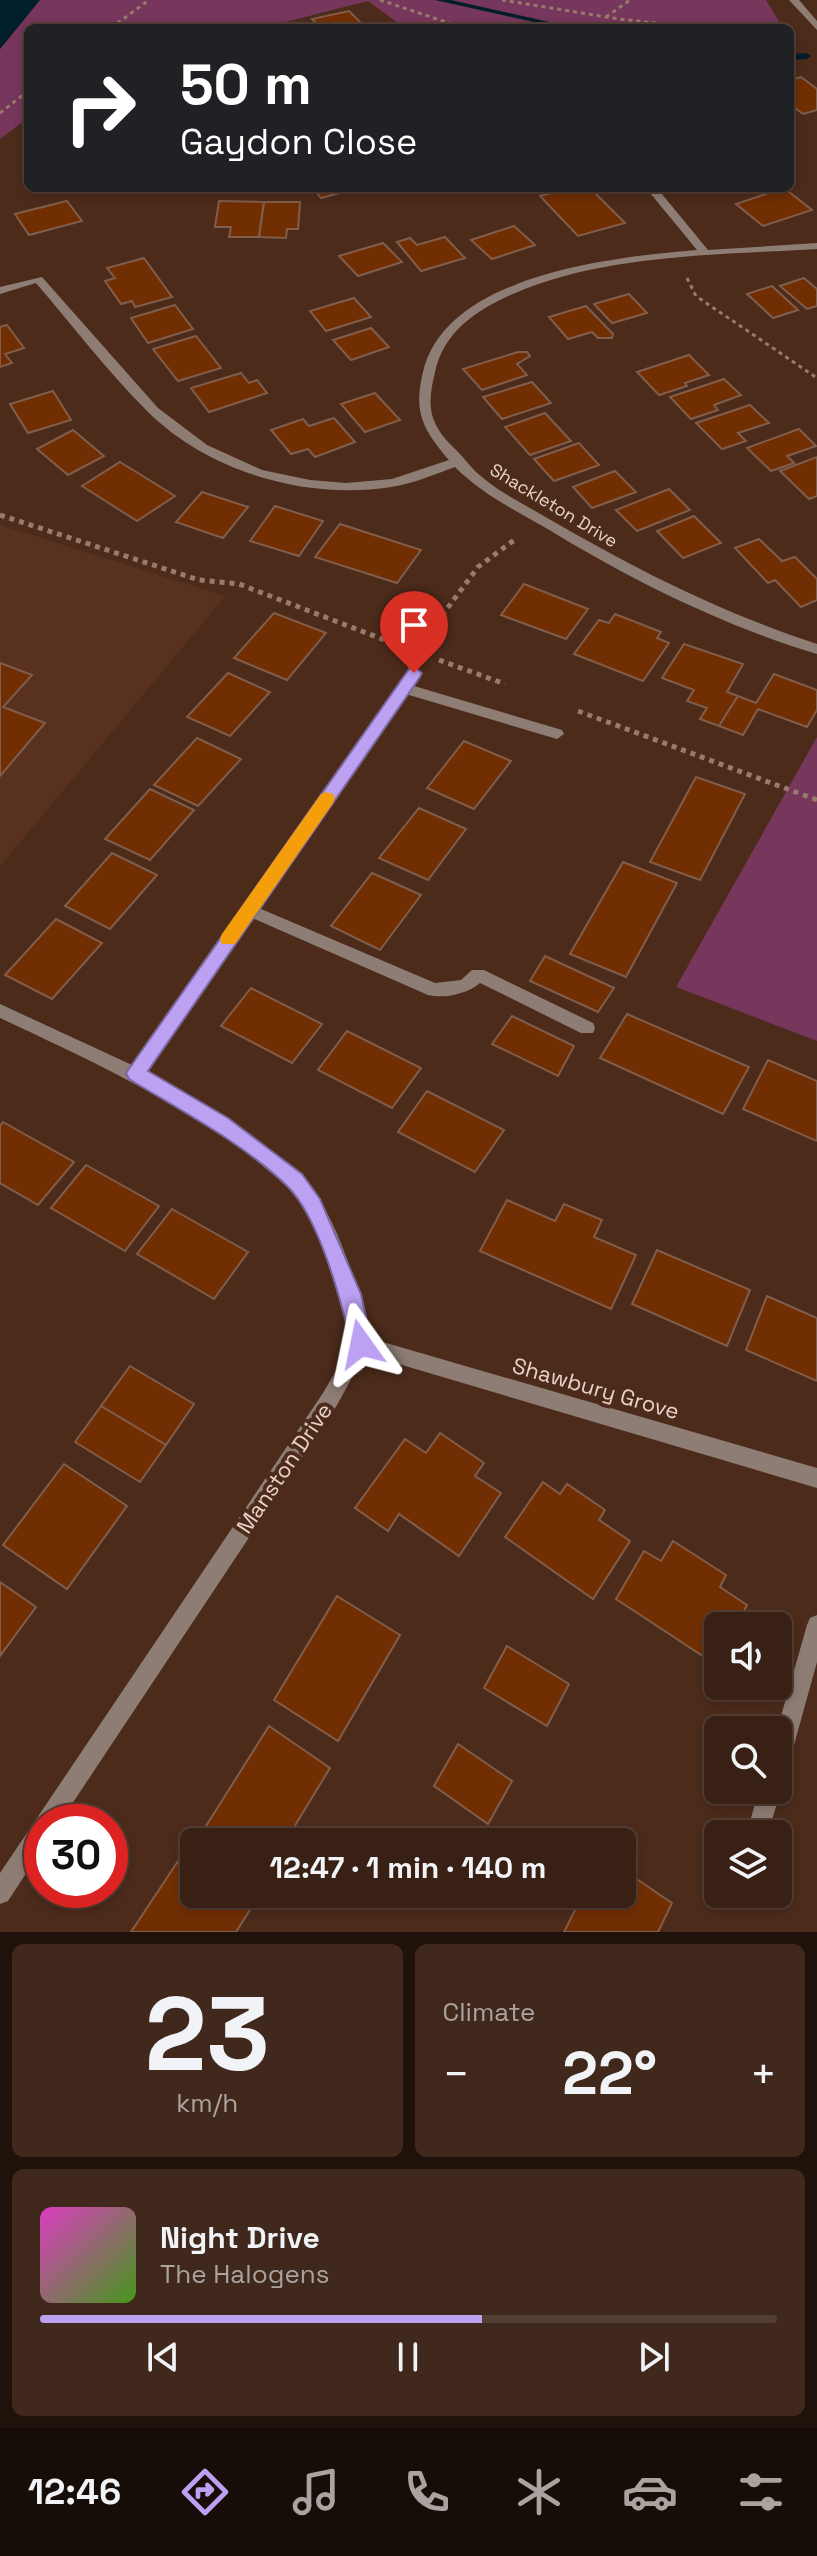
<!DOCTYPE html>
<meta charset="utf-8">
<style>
:root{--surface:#392014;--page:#40281d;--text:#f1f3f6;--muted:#aba3a0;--line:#533e34;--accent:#bca0f2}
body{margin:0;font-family:"Space Grotesk",sans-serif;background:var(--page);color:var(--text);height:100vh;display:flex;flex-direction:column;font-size:30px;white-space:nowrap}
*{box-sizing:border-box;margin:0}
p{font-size:26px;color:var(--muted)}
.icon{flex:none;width:44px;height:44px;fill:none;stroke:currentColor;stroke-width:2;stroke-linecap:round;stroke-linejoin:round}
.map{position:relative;height:1932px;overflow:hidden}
.details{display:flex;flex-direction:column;gap:12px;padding:12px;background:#1f120b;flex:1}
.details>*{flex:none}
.guide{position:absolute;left:24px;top:24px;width:770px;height:168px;border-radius:12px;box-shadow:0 4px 12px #0003,0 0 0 2px var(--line);background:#202124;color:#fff;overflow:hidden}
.buttons{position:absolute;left:704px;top:1612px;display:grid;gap:16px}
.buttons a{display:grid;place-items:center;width:88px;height:88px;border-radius:12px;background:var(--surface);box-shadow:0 4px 12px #0003,0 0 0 2px var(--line);font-size:40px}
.speed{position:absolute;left:24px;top:1804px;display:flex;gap:16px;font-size:40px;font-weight:700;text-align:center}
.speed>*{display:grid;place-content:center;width:104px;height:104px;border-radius:50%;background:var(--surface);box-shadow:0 4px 12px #0003,0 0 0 2px var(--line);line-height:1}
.speed .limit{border:12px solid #d22;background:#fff;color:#111}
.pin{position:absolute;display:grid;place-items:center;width:68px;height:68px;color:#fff;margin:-82px -34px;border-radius:50% 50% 50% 0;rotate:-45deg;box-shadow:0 0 8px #0007}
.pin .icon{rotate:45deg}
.me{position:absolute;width:88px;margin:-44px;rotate:348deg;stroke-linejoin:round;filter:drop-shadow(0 0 6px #0008)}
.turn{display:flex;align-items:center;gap:28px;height:168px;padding:0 24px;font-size:36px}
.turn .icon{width:104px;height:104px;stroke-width:2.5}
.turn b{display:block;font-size:56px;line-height:68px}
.big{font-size:60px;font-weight:700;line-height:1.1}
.details .tile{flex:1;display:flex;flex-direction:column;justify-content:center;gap:12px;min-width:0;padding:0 28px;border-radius:12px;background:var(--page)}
.details .dial{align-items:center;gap:0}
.dial b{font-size:104px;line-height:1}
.song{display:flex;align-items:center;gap:24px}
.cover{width:96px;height:96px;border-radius:12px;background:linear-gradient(135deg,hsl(310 70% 55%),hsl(100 70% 35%))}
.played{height:8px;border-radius:4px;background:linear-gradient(90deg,var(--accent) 60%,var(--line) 60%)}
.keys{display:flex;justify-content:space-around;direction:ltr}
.heat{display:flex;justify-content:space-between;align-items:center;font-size:44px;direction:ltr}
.details .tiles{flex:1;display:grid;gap:12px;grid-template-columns:1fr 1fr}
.tile:last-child{grid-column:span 2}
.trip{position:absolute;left:180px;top:1828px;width:456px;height:80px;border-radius:12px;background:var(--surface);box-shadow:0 4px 12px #0003,0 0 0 2px var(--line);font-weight:700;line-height:80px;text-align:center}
.tab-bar{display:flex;height:128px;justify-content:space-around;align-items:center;background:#170d08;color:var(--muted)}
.tab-bar .icon{width:56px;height:56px}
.tab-bar .on{color:var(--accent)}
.tab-bar b{font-size:36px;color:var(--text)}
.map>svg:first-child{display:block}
.built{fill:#59321f}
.green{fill:#77365c}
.water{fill:#001f2a}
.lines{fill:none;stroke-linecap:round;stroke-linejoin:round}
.stream{fill:#001f2a;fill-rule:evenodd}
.building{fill:#712e03;stroke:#815d4b;stroke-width:2}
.path-far1{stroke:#977b6e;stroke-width:3;stroke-dasharray:4 4;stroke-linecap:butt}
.path{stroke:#977b6e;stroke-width:5;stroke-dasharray:5 5;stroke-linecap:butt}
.service{fill:#8e7d75;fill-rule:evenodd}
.minor{fill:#8e7d75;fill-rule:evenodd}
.tertiary{fill:#8e7d75;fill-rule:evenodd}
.route{fill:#bca0f2;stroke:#7a689d;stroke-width:2}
.slow{fill:#f59e0b}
.labels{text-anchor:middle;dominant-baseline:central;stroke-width:8;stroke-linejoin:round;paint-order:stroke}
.far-street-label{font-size:18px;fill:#e9d3c9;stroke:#4c2b1b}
.street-label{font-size:22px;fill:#e9d3c9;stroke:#4c2b1b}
</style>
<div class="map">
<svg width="817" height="1932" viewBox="0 0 817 1932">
<rect width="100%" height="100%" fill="#4c2b1b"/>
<!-- built -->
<polygon class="built" points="0,525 225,596 0,866"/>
<!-- green -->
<g class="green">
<polygon points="40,0 766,0 783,28 405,28 368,1 262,28 28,28 28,118 0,139 0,49"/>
<polygon points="817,737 817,1041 676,987"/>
</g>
<!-- water -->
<polygon class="water" points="0,0 40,0 0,49"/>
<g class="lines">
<!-- stream -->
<g class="stream">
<polygon points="435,0 451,0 576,28 560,28"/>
<polygon points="790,54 807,53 811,56 807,59 790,60"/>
</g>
</g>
<!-- building -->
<g class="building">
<polygon points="349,11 366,28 320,28 312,19"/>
<polygon points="801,77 817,89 817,110 803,114 790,104 790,80"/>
<polygon points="313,188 358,188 321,198"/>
<polygon points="569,188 590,188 625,223 578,236 540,196"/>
<polygon points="784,188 812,210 763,226 736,204"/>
<polygon points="67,201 82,221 29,235 15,214"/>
<polygon points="219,201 264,202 259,237 229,237 231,227 215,227"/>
<polygon points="264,202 300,202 298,229 287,229 286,238 259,237"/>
<polygon points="514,226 535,245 492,259 471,240"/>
<polygon points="445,237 465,258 421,271 397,242 410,238 417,245"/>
<polygon points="383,243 402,262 358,276 339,256"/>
<polygon points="144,258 172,297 135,307 132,301 121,304 105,281 115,278 107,268"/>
<polygon points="804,278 817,289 817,306 807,309 780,286"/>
<polygon points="772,286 798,310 773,318 747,294"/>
<polygon points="629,294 647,313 612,323 594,304"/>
<polygon points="354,298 371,317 326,331 310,311"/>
<polygon points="175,305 193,329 148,343 131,318"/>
<polygon points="586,306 613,334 612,338 598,338 592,332 568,339 549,317"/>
<polygon points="7,325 24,348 5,354 12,363 0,367 0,327"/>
<polygon points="371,328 389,347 351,360 333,340"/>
<polygon points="196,336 221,368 178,381 153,349"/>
<polygon points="518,352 527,352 530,356 517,364 527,375 482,390 463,369"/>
<polygon points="689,355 709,375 685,383 687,386 659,395 637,372"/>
<polygon points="241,373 249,383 257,380 267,393 209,412 191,388"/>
<polygon points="724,379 741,395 714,405 718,410 691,419 670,397"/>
<polygon points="532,382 551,403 502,419 483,397"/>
<polygon points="53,391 71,420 28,433 10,404"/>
<polygon points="375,393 400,420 365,432 341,404"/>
<polygon points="750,405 769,423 738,433 746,441 722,449 696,423"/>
<polygon points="545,413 571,441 530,455 505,427"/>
<polygon points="334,418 355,442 315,457 308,449 291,454 271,430 303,419 309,426"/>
<polygon points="799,429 816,446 787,456 794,463 771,471 747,448"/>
<polygon points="73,430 104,456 68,475 37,449"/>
<polygon points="579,443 599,465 554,481 534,459"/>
<polygon points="817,457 817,496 809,499 780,471"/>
<polygon points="120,462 175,496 137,521 82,486"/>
<polygon points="615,471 636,492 592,508 573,487"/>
<polygon points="669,489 690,510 637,531 616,510"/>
<polygon points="202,492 248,507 223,538 176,522"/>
<polygon points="275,506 323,521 299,556 250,541"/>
<polygon points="694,516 721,543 683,558 657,531"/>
<polygon points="340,524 421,550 397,583 315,557"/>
<polygon points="759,539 782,561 795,557 817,579 817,600 801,607 775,580 768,583 735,548"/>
<polygon points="524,584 588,609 566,639 501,615"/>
<polygon points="274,613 326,633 287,680 234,658"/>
<polygon points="615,614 661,632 657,638 669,643 643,681 574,654 599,620 609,623"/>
<polygon points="684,644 743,664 727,692 738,696 719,726 700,719 707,708 687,701 694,690 662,678"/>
<polygon points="0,663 32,675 3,707 45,723 0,776"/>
<polygon points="228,673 270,692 230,736 187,717"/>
<polygon points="774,674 817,690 817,710 807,727 758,709 743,735 719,726 738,696 756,703"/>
<polygon points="197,738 241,759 198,806 154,785"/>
<polygon points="464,741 511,761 474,809 427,788"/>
<polygon points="696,777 745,794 700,880 650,862"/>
<polygon points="150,789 194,810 150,860 105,839"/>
<polygon points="419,808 466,829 428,880 379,858"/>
<polygon points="112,853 157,875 110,929 65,906"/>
<polygon points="623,862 677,883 626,977 570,954"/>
<polygon points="372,873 421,895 380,950 331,926"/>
<polygon points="56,919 102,943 52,999 5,975"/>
<polygon points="545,956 614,988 598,1012 530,981"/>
<polygon points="251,988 322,1024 292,1063 221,1026"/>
<polygon points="627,1014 749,1067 723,1114 600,1058"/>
<polygon points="512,1016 574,1046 558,1076 492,1044"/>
<polygon points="347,1031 421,1068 392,1108 318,1070"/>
<polygon points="768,1060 817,1081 817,1141 743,1109"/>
<polygon points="427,1091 504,1130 475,1172 398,1132"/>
<polygon points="3,1122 74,1162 38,1205 0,1183 0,1126"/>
<polygon points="86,1165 159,1206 125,1251 51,1208"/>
<polygon points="507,1200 555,1221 564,1204 602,1220 594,1237 636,1255 611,1309 480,1251"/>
<polygon points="172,1209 248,1252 214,1299 137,1254"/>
<polygon points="657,1250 750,1290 727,1346 632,1304"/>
<polygon points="767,1296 817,1318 817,1381 746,1350"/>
<polygon points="130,1366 194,1404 166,1445 101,1406"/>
<polygon points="101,1406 166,1445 140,1482 75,1442"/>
<polygon points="440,1433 484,1463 475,1476 501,1493 459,1556 399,1514 388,1531 355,1508 405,1439 426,1453"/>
<polygon points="64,1464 127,1506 67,1589 3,1545"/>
<polygon points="543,1482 560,1494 567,1484 605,1510 599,1520 630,1541 593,1599 505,1537"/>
<polygon points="673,1541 726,1575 720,1587 747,1605 736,1626 718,1626 718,1659 715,1664 616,1599 644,1551 661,1561"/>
<polygon points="0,1582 36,1607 0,1656"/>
<polygon points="337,1596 400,1635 338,1741 274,1700"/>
<polygon points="507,1646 569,1684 547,1726 484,1688"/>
<polygon points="269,1726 330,1768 285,1842 229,1842 206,1826"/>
<polygon points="458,1744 512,1781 488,1824 434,1786"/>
<polygon points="194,1837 199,1842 194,1842 194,1894 260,1894 236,1932 131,1932"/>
<polygon points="622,1869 672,1903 658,1932 564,1932 583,1894 622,1894"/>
</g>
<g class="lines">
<!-- path-far1 -->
<g class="path-far1">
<polyline points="380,0 464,28"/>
<polyline points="502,0 619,19 703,28"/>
<polyline points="606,17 630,0"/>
<polyline points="111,28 149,0"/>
<polyline points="0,113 28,91"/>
<polyline points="687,278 696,296 817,378"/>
</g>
<!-- path -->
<g class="path">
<polyline points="0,515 199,580 239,584 403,647"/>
<polyline points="418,648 478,567 517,538"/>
<polyline points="439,660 505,684"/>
<polyline points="578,711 817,800"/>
</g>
<!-- service -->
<g class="service">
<polygon points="404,683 562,730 564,734 557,739 399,692 397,688 399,684"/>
<path d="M 249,904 L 435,983 L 461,980 L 472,970 L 484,970 L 593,1023 L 595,1028 L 593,1033 L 581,1033 L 480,983 C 467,994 445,999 428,995 L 243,914 L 241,910 L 243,906 Z"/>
</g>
<!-- minor -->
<g class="minor">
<path d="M 646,188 L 657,188 L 708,250 L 817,243 L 817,249 C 719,255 604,254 513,294 C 477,310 444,331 435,372 C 431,389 427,408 436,425 C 443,440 457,449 466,461 C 487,487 519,501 549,519 C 635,569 722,613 817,644 L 817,654 C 721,625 631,580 546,528 C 513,509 482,494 455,467 C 435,474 413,484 391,487 C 307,500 210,473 148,412 C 108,372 73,326 36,283 L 0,294 L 0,287 L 42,277 L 158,408 L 207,445 L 262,470 L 310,480 L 346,483 L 392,479 L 449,460 C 423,430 413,412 423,372 C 446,274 614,257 697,250 Z"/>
<path d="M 414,668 L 421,673 L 419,677 L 146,1073 C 188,1095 227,1120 266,1148 C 279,1157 294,1166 304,1178 C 340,1222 356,1283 369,1338 L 817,1468 L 817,1488 L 365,1354 L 337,1405 L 60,1822 L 42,1822 L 42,1849 L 8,1901 L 0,1904 L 0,1873 L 323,1393 L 352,1343 C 341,1295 329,1241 300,1200 C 285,1178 263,1164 241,1149 C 166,1095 83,1057 0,1018 L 0,1004 L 132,1065 L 409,669 Z"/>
<polygon points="817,1615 817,1662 789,1763 786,1771 778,1774 777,1730 807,1625 810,1618"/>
<polygon points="778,1783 781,1790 768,1833 752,1833 749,1825 759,1790 778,1790"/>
</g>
<!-- tertiary -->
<polygon class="tertiary" points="789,0 799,0 817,21 817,30"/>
</g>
<!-- route -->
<path class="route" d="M 414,667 L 422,673 L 420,677 L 148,1071 L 228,1118 L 302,1174 L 320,1199 L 361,1294 L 372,1344 L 369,1351 L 361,1354 L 354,1351 L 351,1344 C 341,1300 319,1217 287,1186 C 243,1143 181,1111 129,1079 L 126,1073 L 409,669 Z"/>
<!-- slow -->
<polygon class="slow" points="327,792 333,794 335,798 333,803 235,944 222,944 220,939 222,934 321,794"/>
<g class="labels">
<!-- far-street labels -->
<g class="far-street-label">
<text transform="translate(554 505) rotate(31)">Shackleton Drive</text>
</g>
<!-- street labels -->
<g class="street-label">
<text transform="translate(596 1388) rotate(16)">Shawbury Grove</text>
<text transform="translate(284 1468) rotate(-56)">Manston Drive</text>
</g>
</g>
</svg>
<div class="buttons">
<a><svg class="icon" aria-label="sound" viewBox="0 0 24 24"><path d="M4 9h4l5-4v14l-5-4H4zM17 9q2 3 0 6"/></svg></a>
<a><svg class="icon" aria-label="search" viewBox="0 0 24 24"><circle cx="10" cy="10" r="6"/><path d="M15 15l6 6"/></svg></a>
<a><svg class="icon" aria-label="layers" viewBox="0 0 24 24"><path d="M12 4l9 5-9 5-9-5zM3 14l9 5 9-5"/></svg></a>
</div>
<div class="speed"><div class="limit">30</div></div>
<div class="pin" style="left:414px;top:673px;background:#d93025"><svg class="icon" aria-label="arrive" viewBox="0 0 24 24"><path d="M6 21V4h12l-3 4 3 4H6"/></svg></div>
<svg class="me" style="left:361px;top:1344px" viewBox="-20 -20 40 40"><path d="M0-17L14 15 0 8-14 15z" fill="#bca0f2" stroke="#fff" stroke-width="4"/></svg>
<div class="trip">12:47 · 1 min · 140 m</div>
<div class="guide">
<div class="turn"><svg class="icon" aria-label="right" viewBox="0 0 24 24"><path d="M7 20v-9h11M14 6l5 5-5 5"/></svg><div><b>50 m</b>Gaydon Close</div></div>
</div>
</div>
<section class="details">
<div class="tiles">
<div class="tile dial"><b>23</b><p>km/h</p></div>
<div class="tile"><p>Climate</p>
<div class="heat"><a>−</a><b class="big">22°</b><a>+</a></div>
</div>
<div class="tile">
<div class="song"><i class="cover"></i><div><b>Night Drive</b><p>The Halogens</p></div></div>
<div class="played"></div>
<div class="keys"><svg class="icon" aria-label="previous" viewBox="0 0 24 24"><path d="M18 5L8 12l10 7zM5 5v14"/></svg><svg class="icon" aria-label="pause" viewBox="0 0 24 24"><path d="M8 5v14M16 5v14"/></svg><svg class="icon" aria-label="next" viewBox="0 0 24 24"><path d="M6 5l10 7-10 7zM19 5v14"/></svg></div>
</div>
</div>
</section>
<nav class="tab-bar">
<b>12:46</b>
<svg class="icon on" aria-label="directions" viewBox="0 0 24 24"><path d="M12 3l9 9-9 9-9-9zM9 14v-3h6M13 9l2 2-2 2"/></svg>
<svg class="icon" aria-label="music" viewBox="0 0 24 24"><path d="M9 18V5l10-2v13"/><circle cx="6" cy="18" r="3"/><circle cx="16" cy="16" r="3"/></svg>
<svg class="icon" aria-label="phone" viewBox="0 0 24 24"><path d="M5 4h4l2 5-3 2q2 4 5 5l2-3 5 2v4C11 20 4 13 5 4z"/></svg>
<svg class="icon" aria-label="climate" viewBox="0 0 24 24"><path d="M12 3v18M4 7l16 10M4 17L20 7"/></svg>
<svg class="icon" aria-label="car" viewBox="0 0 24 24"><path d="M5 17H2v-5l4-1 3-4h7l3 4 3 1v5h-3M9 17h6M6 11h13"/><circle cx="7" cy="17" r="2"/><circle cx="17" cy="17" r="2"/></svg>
<svg class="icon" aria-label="filters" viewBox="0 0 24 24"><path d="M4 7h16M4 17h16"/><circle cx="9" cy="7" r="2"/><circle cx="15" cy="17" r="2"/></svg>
</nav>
